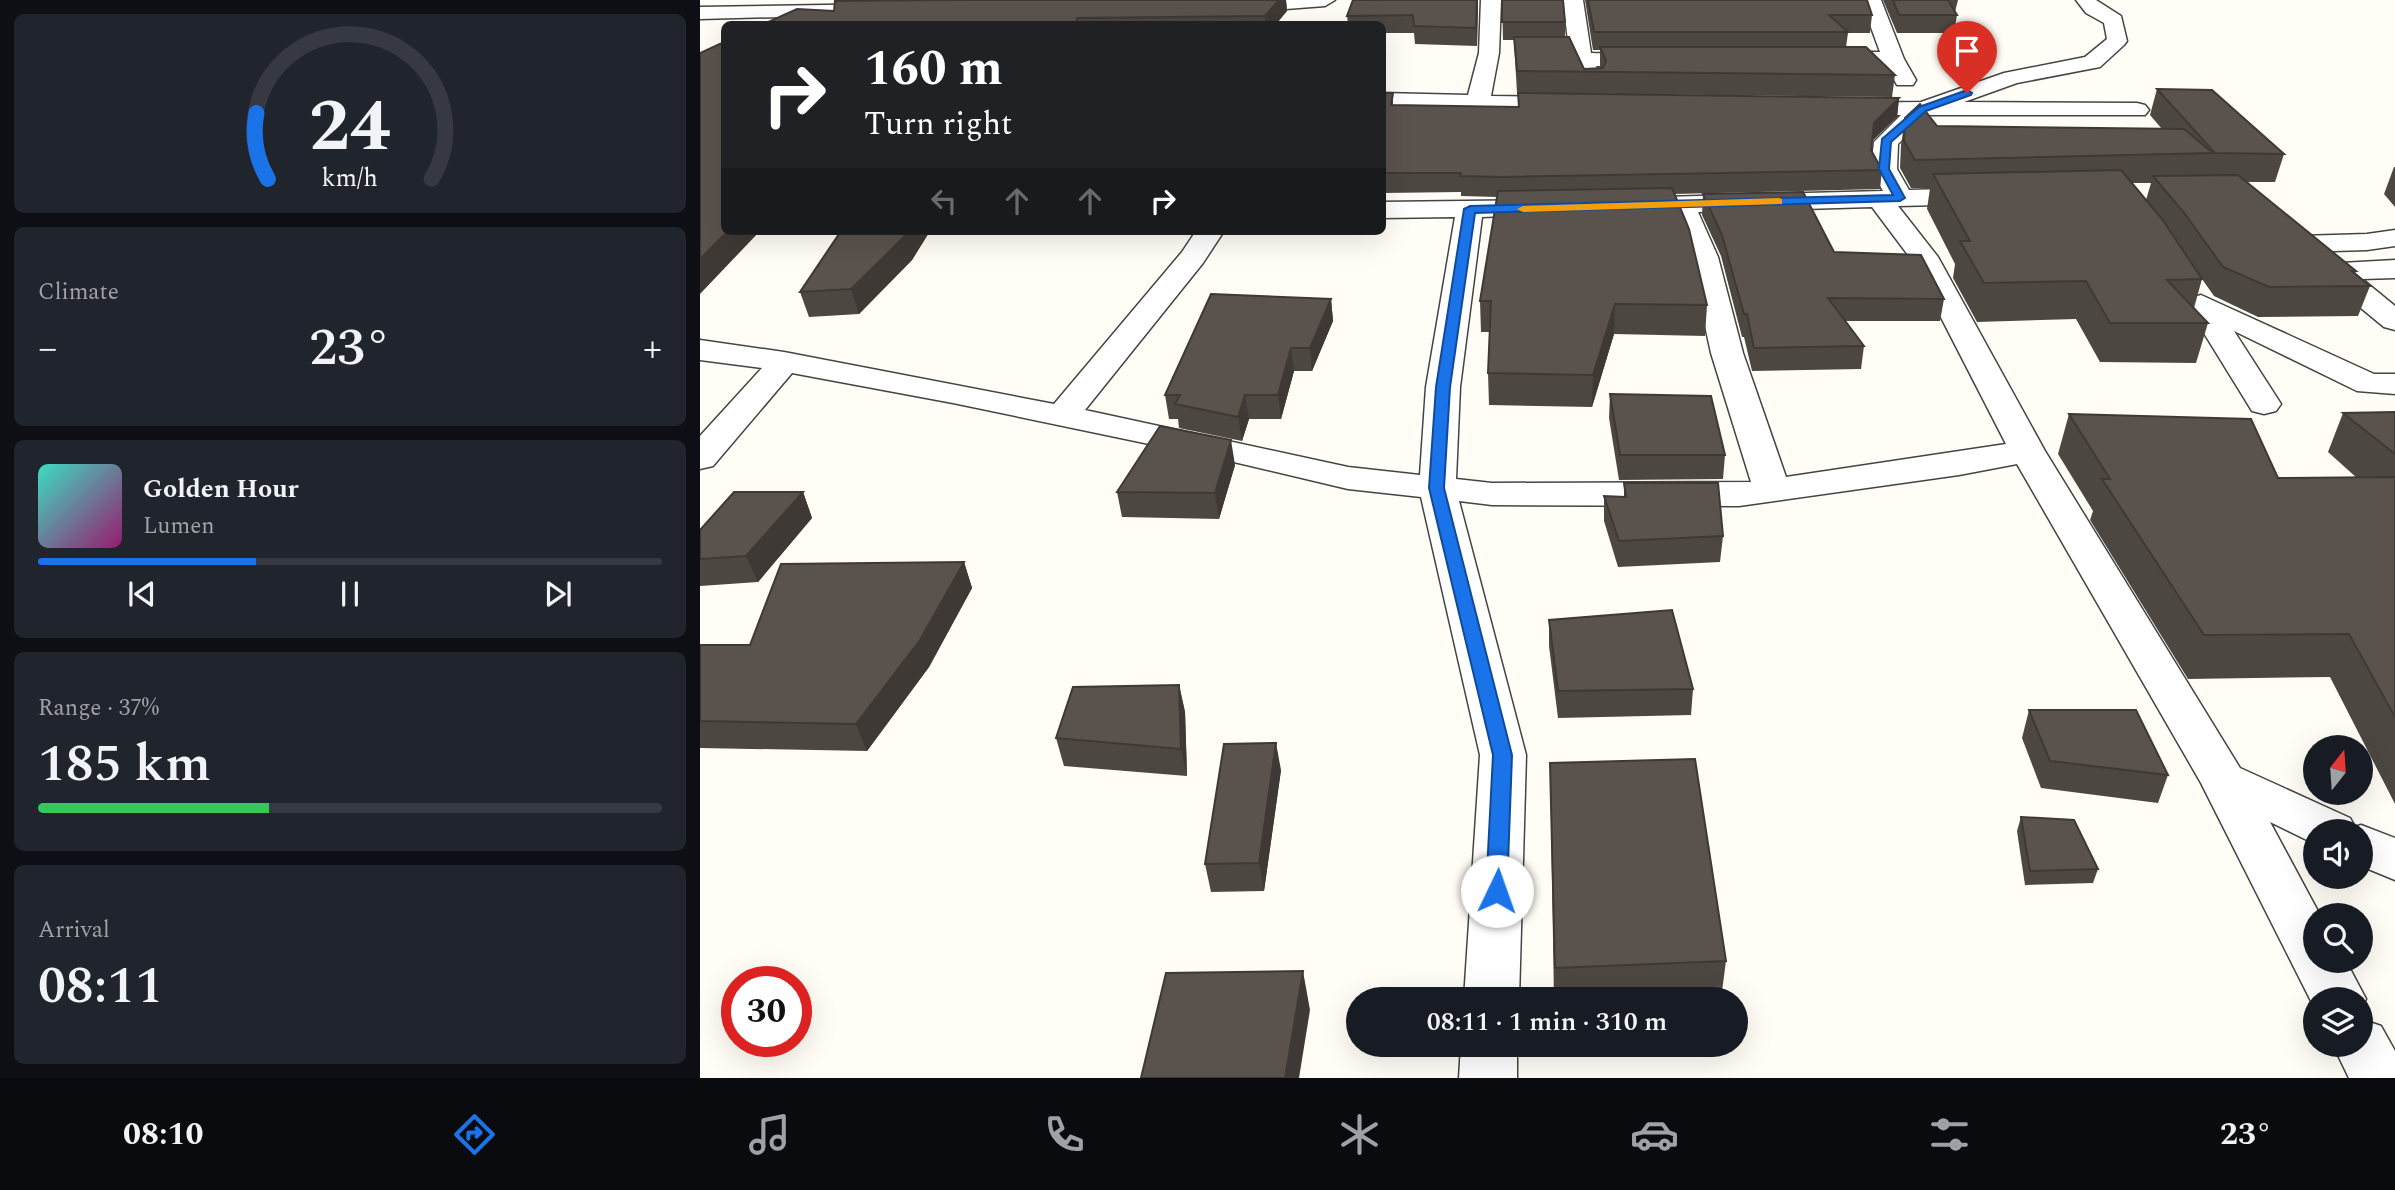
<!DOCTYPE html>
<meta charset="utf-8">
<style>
:root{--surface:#171b24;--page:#20242c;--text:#f1f3f6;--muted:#9ea1a6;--line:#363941;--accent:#1a73e8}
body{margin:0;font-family:Spectral,serif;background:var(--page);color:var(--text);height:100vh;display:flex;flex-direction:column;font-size:26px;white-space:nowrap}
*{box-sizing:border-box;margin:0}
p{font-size:23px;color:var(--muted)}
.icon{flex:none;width:38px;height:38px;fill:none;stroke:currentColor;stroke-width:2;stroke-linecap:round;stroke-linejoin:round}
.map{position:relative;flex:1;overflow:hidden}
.side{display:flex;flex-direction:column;gap:14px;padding:14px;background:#0d0f14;width:700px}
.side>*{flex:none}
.guide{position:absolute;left:21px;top:21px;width:665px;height:214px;border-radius:10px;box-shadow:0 7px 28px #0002;background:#202124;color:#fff;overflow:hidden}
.needle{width:46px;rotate:17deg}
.tools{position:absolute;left:1603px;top:735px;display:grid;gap:14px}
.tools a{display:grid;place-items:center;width:70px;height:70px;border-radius:50%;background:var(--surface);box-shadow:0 7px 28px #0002;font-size:35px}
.speed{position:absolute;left:21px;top:966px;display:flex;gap:14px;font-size:35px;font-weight:700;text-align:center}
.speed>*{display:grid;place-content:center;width:91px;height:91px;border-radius:50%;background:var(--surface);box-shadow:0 7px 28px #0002;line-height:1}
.speed .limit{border:10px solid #d22;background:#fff;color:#111}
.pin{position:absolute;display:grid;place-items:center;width:60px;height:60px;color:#fff;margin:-72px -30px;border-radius:50% 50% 50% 0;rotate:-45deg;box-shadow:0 0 7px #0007}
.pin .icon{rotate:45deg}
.me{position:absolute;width:77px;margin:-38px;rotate:3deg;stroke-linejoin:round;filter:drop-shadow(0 0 5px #0008)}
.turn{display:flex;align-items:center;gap:24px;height:147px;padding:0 28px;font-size:32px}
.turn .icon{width:91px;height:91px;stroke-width:2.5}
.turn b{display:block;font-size:49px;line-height:60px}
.lanes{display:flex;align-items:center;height:66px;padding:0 28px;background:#0003;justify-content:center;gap:35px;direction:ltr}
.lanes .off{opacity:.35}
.big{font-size:52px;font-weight:600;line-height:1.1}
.side .widget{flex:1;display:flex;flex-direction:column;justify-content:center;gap:10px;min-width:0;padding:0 24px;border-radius:10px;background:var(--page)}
.side .dial{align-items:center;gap:0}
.dial svg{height:182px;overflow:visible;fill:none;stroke:var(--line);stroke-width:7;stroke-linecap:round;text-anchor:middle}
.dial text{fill:var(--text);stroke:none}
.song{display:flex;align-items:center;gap:21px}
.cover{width:84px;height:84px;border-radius:10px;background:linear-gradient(135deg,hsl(170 70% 55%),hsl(320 70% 35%))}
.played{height:7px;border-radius:4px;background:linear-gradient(90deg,var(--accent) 35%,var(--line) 35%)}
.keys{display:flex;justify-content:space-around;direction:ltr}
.heat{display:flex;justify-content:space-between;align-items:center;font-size:38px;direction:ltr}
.charge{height:10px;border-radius:5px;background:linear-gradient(90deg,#34c759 37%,var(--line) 0)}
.trip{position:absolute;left:646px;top:987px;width:402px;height:70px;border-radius:35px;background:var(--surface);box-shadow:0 7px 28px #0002;font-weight:600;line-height:70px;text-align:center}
.tab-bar{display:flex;height:112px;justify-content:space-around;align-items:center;background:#090b0e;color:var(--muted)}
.tab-bar .icon{width:49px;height:49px}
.tab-bar .current{color:var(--accent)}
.tab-bar b{font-size:32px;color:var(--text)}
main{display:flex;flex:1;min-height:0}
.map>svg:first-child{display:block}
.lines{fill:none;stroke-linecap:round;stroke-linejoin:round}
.minor-casing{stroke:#444;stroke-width:3}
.minor{fill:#fff;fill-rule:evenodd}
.wall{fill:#4d4742;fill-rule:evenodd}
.shaded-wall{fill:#3f3936}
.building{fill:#5a524d;stroke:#3f3936;stroke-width:2}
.route{fill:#1a73e8;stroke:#114b97;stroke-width:2}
.slow{fill:#f59e0b}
</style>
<main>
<section class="side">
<div class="widget dial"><svg viewBox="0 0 100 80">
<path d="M14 69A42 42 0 1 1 86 69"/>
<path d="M14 69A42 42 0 0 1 9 40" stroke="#1a73e8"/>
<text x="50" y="56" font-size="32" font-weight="700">24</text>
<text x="50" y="72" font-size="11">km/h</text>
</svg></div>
<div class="widget"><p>Climate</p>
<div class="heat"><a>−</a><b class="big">23°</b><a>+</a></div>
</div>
<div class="widget">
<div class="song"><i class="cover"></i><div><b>Golden Hour</b><p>Lumen</p></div></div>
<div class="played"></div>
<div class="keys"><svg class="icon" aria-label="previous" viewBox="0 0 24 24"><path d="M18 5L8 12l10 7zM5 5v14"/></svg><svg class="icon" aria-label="pause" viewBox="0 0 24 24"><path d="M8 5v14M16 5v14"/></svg><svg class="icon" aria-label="next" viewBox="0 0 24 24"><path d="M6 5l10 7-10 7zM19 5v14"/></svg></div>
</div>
<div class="widget"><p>Range · 37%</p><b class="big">185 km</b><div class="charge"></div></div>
<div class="widget"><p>Arrival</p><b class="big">08:11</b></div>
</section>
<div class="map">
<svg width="1695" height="1078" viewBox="0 0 1695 1078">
<rect width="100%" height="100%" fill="#fffdf5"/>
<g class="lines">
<!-- minor casing -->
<g class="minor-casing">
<g id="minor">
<polygon points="550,0 635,0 625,6 534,13 524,7 527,3"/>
<polygon points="781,0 801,0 799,53 791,96 869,97 877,99 880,104 877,109 682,107 682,93 768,95 779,53"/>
<polygon points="863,0 883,0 891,53 951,55 959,56 962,61 959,66 951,67 896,66 911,104 908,109 892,109 889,104 869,49"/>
<polygon points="1161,0 1181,0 1204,59 1216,80 1213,85 1197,85 1186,65 1126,64 1119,62 1115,58 1119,54 1126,52 1180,52"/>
<path d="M 1376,0 L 1396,0 L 1421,16 L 1427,41 L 1424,45 L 1400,67 L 1317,83 L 1264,102 L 1437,103 L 1445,105 L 1449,110 L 1445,115 L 1228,115 L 1198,144 L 1197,169 L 1209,190 L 1282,188 L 1291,190 L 1295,196 L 1291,202 L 1282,204 L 1198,206 L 1238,257 L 1345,451 L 1540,768 L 1650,818 L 1655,827 L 1661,825 L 1695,838 L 1695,880 L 1661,866 L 1661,831 L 1615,831 L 1615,844 L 1570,822 L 1620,915 L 1615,915 L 1615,961 L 1646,961 L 1666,999 L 1661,1009 L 1661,999 L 1615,999 L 1615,1009 L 1501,783 L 1317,464 L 1259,475 L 1039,506 L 792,505 L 759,501 L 826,755 L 819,999 L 764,999 L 780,755 L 721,497 L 648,489 L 521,459 L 253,403 L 92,373 L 13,466 L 0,469 L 0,436 L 62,368 L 0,360 L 0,340 L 84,352 L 354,404 L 482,252 L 496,231 L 524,231 L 503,263 L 385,410 L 648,467 L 720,475 L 726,387 L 755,217 L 682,218 L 682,202 L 848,200 L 857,202 L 861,208 L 857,214 L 782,217 L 760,387 L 756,479 L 792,483 L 1051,482 L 1011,353 L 990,257 L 972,213 L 926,214 L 917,212 L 913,206 L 917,200 L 926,198 L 1183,191 L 1171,169 L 1174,142 L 1201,115 L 1147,115 L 1139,113 L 1136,108 L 1139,103 L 1221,102 L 1304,73 L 1385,57 L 1407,39 L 1404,23 L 1386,13 ZM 1172,207 L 1211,259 L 1306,444 L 1086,477 L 1043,353 L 1018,257 L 998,212 Z"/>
<polygon points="187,4 197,10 194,14 0,19 0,7"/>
<polygon points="1695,230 1695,246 1667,250 1600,252 1590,250 1586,244 1590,238 1600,236 1667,234"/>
<polygon points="1626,256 1641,263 1695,260 1695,278 1662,279 1695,306 1695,330 1684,327 1616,271 1612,265 1616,259"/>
<polygon points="1501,295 1674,374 1695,374 1695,394 1657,391 1534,331 1581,404 1576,411 1564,414 1552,411 1486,304 1490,298"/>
<polygon points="1661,1019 1681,1026 1695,1051 1695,1078 1649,1078 1633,1045 1661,1045"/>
<polygon points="761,1045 817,1045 817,1078 759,1078"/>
</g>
</g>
<!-- minor -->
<use href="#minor" class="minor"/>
</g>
<!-- wall -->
<g class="wall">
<polygon points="141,0 586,0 587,11 576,24 64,24 134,11 141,1"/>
<polygon points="653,0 778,0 777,46 715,44 714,33 682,33 682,24 648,24 647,16"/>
<polygon points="802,0 865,22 865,37 884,69 900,68 900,50 893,50 885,0 1167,0 1172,15 1170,33 1148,33 1146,47 1195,75 1192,97 817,93 814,40 803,40"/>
<polygon points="1183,0 1258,0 1255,12 1257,15 1254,33 1197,33"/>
<path d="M 1457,89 L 1584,154 L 1575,182 L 1546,182 L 1656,271 L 1655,274 L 1670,286 L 1658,316 L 1558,317 L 1514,296 L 1502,279 L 1494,308 L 1508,323 L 1496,363 L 1400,362 L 1376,319 L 1277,322 L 1253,278 L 1255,264 L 1227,209 L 1230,188 L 1211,188 L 1200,168 L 1201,145 L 1205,118 L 1237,126 L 1462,129 L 1450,115 ZM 1432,183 L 1451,183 L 1446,200 Z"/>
<polygon points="682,93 693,93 693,105 819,107 818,93 1199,98 1197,117 1172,141 1171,150 1182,170 1180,189 974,194 1007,305 1005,336 914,334 892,407 789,405 788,373 790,332 781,332 780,301 797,197 761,196 761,192 682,193"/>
<polygon points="1694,167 1695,167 1695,207 1684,194"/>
<polygon points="1003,194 1134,252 1244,299 1240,321 1145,321 1164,346 1161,369 1052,371 1044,337 1042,337 1021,256 1002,215"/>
<polygon points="141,231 230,231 212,260 159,314 109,317 100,292"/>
<polygon points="631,299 633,321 612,371 594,371 581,419 549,419 542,441 479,428 478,419 469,419 465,395"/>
<polygon points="910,394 1025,455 1023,479 919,480 909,418"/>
<polygon points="1695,412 1695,804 1630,677 1488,679 1390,520 1393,511 1358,454 1369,414 1578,478 1657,478 1628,452 1643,413"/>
<polygon points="535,465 519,519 422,517 417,492"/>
<polygon points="924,483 1023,536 1020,562 918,567 904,521 904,496 924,497"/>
<polygon points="103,492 112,518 58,582 0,586 0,530"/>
<polygon points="264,562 272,588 229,667 167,751 0,748 0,645 50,645"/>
<polygon points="849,620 993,689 991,715 858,718 849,646"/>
<polygon points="479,685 485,712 487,776 364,766 356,738"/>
<polygon points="1329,710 1468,775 1458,803 1341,788 1322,738"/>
<polygon points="850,763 1026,961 1021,999 854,999"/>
<polygon points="581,770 564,891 511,892 505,864"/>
<polygon points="1321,817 1398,869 1393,883 1325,885 1317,831"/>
</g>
<!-- shaded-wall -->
<g class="shaded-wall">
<polygon points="579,0 586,0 587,11 576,24 566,24 565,16"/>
<polygon points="777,0 778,0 777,46 776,28"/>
<polygon points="1199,98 1197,117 1171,142 1174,123"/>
<polygon points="28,231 60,231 0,294 0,259"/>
<polygon points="208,231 230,231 212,260 159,314 151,289"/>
<polygon points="631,299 633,321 612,371 610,348"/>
<polygon points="915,304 914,334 892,407 893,375"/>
<polygon points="591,348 594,371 581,419 578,395"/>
<polygon points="545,395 549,419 542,441 538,417"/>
<polygon points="531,440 535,465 519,519 515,493"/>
<polygon points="103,492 112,518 58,582 46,556"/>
<polygon points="264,562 272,588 229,667 167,751 156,724"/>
<polygon points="479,685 485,712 487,776 481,749"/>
<polygon points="576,743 581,770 564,891 559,863"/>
<polygon points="603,971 610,1010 599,1078 585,1078"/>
</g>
<!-- building -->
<g class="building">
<polygon points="266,0 579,0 565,16 377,18 377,24 64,24 97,9 134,11 135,1"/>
<polygon points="653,0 777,0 776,28 714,26 713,15 647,16"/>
<polygon points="802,0 863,0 865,22 802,22"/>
<polygon points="888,0 1167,0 1172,15 1129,15 1148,32 894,32"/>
<polygon points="1193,0 1248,0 1257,15 1199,15"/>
<polygon points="814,37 869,37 884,69 903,68 906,61 900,47 1166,47 1195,75 817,71"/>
<polygon points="24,42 24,231 28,231 0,259 0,53"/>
<polygon points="1457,89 1512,90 1584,154 1515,153"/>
<polygon points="682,93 693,93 691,105 819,107 818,93 1199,98 1174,123 1171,150 1182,170 802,177 760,176 761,173 682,173"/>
<polygon points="1220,104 1237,126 1484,129 1513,153 1215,160 1204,141 1205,118"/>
<polygon points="1421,170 1462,219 1502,279 1467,280 1508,323 1410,323 1386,281 1284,283 1260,241 1270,241 1233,174"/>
<polygon points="1538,175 1656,271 1652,271 1670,286 1569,287 1523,267 1485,214 1453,176"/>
<polygon points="972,188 989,229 1007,305 915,304 893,375 788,373 791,301 780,301 798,191"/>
<polygon points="1103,192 1134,252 1221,255 1244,299 1128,298 1164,346 1054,348 1047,314 1044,314 1022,235 1003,194"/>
<polygon points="141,231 208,231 205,236 151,289 100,292"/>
<polygon points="511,294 631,299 610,348 591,348 578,395 545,395 538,417 475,404 480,395 465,395"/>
<polygon points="910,394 1011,396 1025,455 920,455"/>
<polygon points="1695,412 1695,454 1643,413"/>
<polygon points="1369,414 1551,419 1578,478 1695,477 1695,717 1649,634 1504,635 1402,479 1410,479"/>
<polygon points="460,426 531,440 515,493 417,492"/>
<polygon points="924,483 1018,483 1023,536 919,541 904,496 926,497"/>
<polygon points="34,492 103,492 46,556 0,559 0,530"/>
<polygon points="264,562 220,640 156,724 0,721 0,645 50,645 81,564"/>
<polygon points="972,610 993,689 858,691 849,620"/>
<polygon points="479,685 481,749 356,738 373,687"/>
<polygon points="1329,710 1436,710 1468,775 1350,761"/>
<polygon points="576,743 559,863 505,864 524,744"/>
<polygon points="995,759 1026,961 855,968 850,763"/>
<polygon points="1321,817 1374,820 1398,869 1330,871"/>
<polygon points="603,971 585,1078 441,1078 466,973"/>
</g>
<!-- route -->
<polygon class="route" points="1267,90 1272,93 1271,95 1226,111 1191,142 1189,169 1205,198 1200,201 775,213 750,387 744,488 812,755 807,891 804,897 797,899 789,897 786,891 793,755 729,488 736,387 764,209 770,206 1193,195 1179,169 1182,139 1219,107"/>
<!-- slow -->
<polygon class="slow" points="1079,198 1082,199 1082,204 823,212 817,209 823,206"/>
</svg>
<div class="tools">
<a><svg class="needle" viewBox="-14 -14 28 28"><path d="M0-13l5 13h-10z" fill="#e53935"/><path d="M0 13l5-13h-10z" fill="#9ea1a6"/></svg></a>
<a><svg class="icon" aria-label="sound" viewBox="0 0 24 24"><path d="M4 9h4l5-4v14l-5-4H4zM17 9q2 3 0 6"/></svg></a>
<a><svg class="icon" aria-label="search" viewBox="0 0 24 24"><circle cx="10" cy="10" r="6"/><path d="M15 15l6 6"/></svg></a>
<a><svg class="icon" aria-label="layers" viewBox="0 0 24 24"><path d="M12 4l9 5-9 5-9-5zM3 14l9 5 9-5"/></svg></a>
</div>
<div class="speed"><div class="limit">30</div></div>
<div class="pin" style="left:1267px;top:93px;background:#d93025"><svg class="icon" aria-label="arrive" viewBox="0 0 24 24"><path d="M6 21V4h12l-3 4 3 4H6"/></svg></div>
<svg class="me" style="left:797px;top:891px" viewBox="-20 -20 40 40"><circle r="19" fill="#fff"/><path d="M0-13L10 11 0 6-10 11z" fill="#1a73e8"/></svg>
<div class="trip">08:11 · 1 min · 310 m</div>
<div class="guide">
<div class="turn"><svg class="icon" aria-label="right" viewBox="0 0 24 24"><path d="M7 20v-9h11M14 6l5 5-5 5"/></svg><div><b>160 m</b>Turn right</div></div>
<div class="lanes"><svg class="icon off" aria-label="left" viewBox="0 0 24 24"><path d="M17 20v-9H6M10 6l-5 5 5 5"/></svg><svg class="icon off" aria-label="ahead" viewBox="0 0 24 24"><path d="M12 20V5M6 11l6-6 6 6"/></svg><svg class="icon off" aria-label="ahead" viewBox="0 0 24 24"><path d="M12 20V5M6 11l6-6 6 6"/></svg><svg class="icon" aria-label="right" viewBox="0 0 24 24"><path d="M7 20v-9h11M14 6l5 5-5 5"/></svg></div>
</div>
</div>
</main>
<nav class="tab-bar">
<b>08:10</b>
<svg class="icon current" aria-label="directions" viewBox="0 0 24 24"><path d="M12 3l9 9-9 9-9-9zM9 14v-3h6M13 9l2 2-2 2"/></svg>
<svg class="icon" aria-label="music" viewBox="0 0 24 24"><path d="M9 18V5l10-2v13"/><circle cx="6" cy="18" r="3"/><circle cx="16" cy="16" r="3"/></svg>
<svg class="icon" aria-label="phone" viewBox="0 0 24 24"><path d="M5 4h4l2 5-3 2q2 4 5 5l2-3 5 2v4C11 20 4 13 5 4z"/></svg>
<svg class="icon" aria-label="climate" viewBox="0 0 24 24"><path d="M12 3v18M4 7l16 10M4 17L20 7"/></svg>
<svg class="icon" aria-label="car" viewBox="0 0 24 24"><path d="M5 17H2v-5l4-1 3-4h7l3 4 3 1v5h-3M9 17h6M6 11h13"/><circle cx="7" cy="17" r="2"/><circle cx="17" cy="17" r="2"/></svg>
<svg class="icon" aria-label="filters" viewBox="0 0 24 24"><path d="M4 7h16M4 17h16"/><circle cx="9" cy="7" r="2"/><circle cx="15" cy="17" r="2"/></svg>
<b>23°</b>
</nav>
